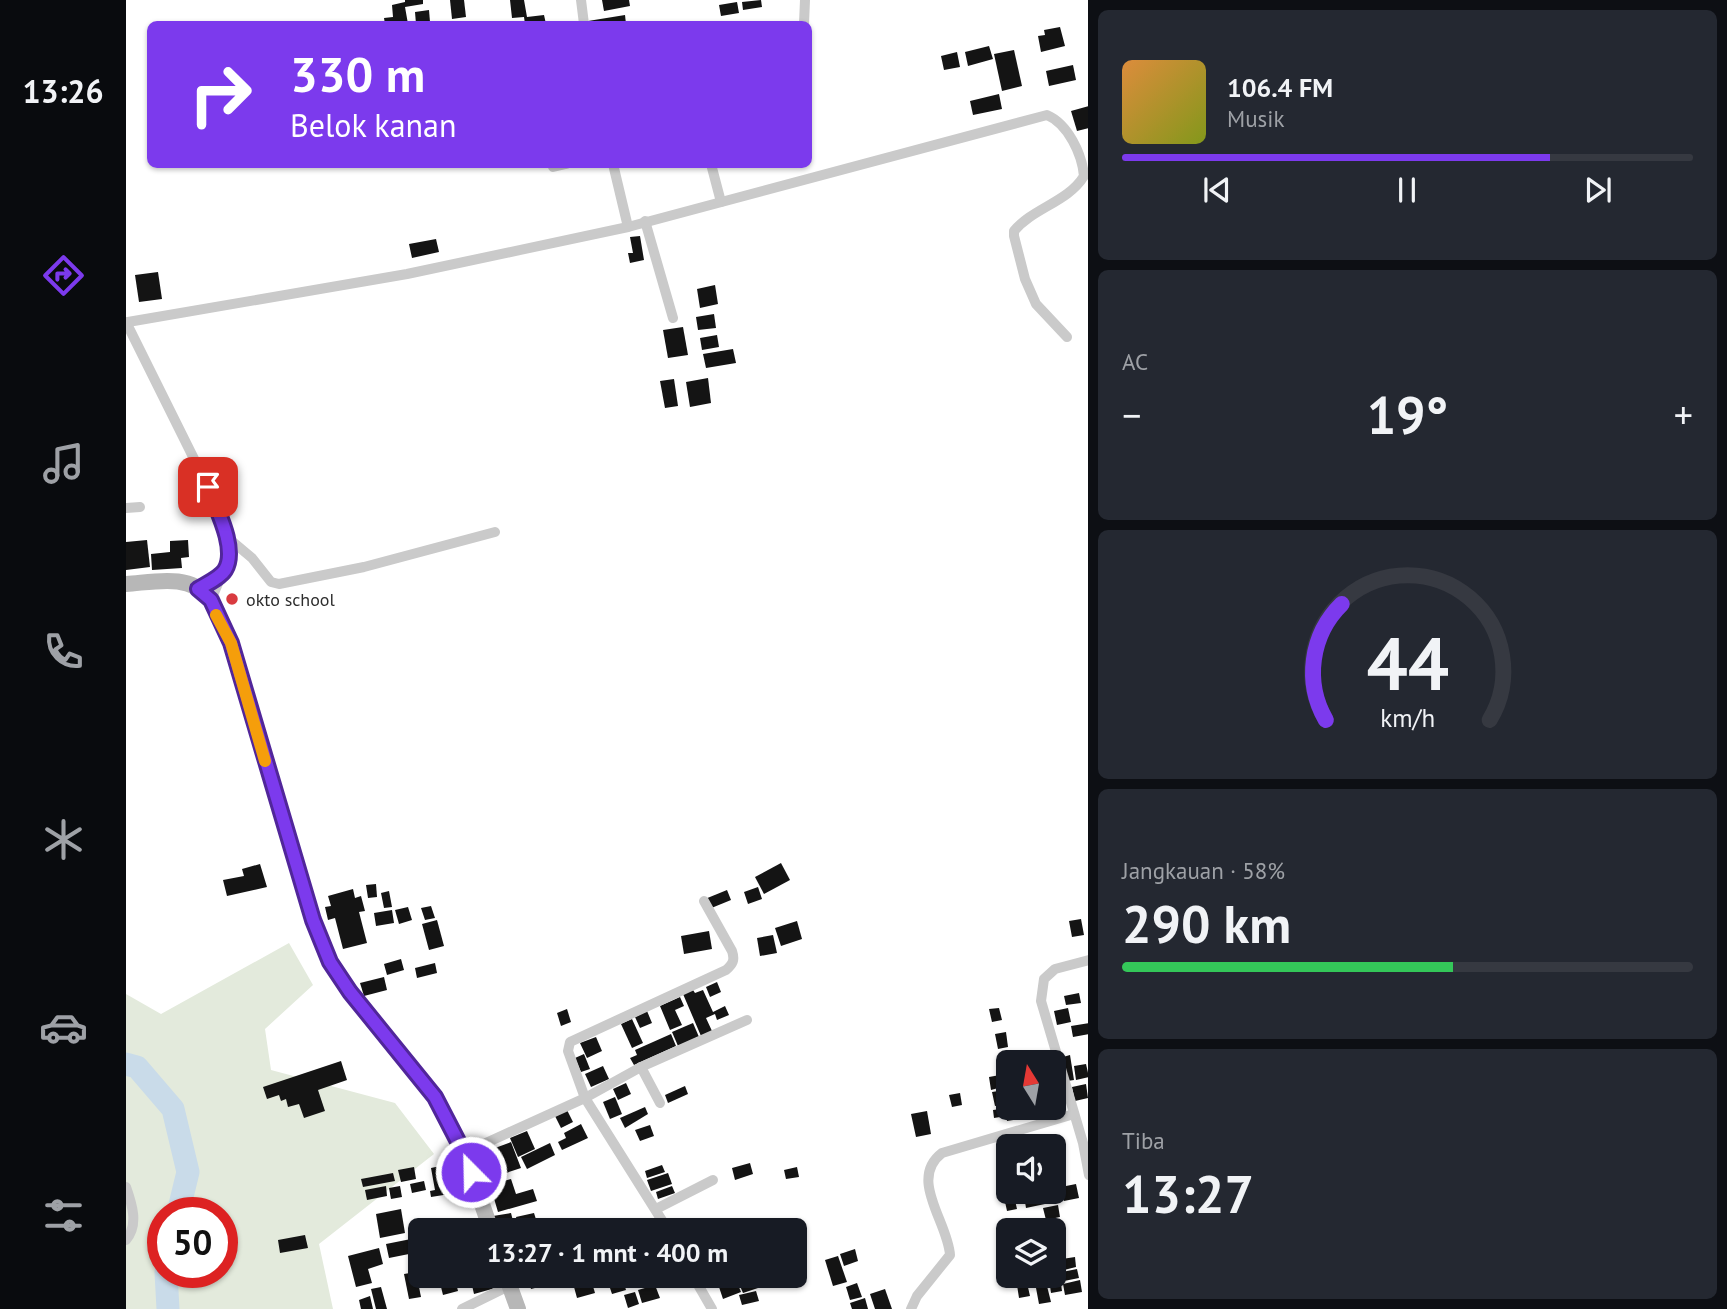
<!DOCTYPE html>
<html lang="id">
<meta charset="utf-8">
<style>
:root{--surface:#171b24;--page:#242831;--text:#f1f3f6;--muted:#9ea1a6;--line:#363941;--accent:#7c3aed}
body{margin:0;font-family:"PT Sans",sans-serif;background:var(--page);color:var(--text);height:100vh;display:flex;flex-direction:column;font-size:26px;white-space:nowrap}
*{box-sizing:border-box;margin:0}
p{font-size:23px;color:var(--muted)}
.icon{flex:none;width:38px;height:38px;fill:none;stroke:currentColor;stroke-width:2;stroke-linecap:round;stroke-linejoin:round}
.map{position:relative;flex:1;overflow:hidden}
.panel{display:flex;flex-direction:column;gap:10px;padding:10px;background:#0d0f14;width:639px}
.panel>*{flex:none}
.hud{position:absolute;left:21px;top:21px;width:665px;height:147px;border-radius:10px;box-shadow:0 2px 5px #0004;background:#7c3aed;color:#fff;overflow:hidden}
.needle{width:46px;rotate:349deg}
.fabs{position:absolute;left:870px;top:1050px;display:grid;gap:14px}
.fabs a{display:grid;place-items:center;width:70px;height:70px;border-radius:10px;background:var(--surface);box-shadow:0 2px 5px #0004;font-size:35px}
.speed{position:absolute;left:21px;top:1197px;display:flex;gap:14px;font-size:35px;font-weight:700;text-align:center}
.speed>*{display:grid;place-content:center;width:91px;height:91px;border-radius:50%;background:var(--surface);box-shadow:0 2px 5px #0004;line-height:1}
.speed .limit{border:10px solid #d22;background:#fff;color:#111}
.pin{position:absolute;display:grid;place-items:center;width:60px;height:60px;color:#fff;margin:-30px;border-radius:14px;box-shadow:0 4px 10px #0006}
.me{position:absolute;width:77px;margin:-38px;rotate:337deg;stroke-linejoin:round;filter:drop-shadow(0 0 5px #0008)}
.turn{display:flex;align-items:center;gap:24px;height:147px;padding:0 28px;font-size:32px}
.turn .icon{width:91px;height:91px;stroke-width:2.5}
.turn b{display:block;font-size:49px;line-height:60px}
.big{font-size:52px;font-weight:700;line-height:1.1}
.panel .tile{flex:1;display:flex;flex-direction:column;justify-content:center;gap:10px;min-width:0;padding:0 24px;border-radius:10px;background:var(--page)}
.panel .dial{align-items:center;gap:0}
.dial svg{height:182px;overflow:visible;fill:none;stroke:var(--line);stroke-width:7;stroke-linecap:round;text-anchor:middle}
.dial text{fill:var(--text);stroke:none}
.song{display:flex;align-items:center;gap:21px}
.cover{width:84px;height:84px;border-radius:10px;background:linear-gradient(135deg,hsl(30 70% 55%),hsl(70 70% 35%))}
.played{height:7px;border-radius:4px;background:linear-gradient(90deg,var(--accent) 75%,var(--line) 75%)}
.keys{display:flex;justify-content:space-around;direction:ltr}
.heat{display:flex;justify-content:space-between;align-items:center;font-size:38px;direction:ltr}
.charge{height:10px;border-radius:5px;background:linear-gradient(90deg,#34c759 58%,var(--line) 0)}
.trip{position:absolute;left:282px;top:1218px;width:399px;height:70px;border-radius:10px;background:var(--surface);box-shadow:0 2px 5px #0004;font-weight:700;line-height:70px;text-align:center}
main{display:flex;flex:1;min-height:0}
.tabs{display:flex;flex-direction:column;width:126px;justify-content:space-around;align-items:center;background:#090b0e;color:var(--muted)}
.tabs .icon{width:49px;height:49px}
.tabs .on{color:var(--accent)}
.tabs b{font-size:32px;color:var(--text)}
.map>svg:first-child{display:block}
.green{fill:#e3eadc;fill-rule:evenodd}
.lines{fill:none;stroke-linecap:round;stroke-linejoin:round}
.river{stroke:#c9dbe9;stroke-width:23}
.building{fill:#141414}
.street{stroke:#cacaca;stroke-width:10}
.secondary{stroke:#b7b7b7;stroke-width:16}
.route-casing{stroke:#51269a;stroke-width:18}
.route{stroke:#7c3aed;stroke-width:12}
.slow{stroke:#f59e0b;stroke-width:12}
.poi-dot{fill:#d93b40;stroke:#fff;stroke-width:2.5}
.labels{text-anchor:middle;dominant-baseline:central;stroke-width:7;stroke-linejoin:round;paint-order:stroke}
.poi-label{font-size:18px;fill:#2d2d2d;stroke:#fff;text-anchor:start}
</style>
<main>
<nav class="tabs">
<b>13:26</b>
<svg class="icon on" aria-label="directions" viewBox="0 0 24 24"><path d="M12 3l9 9-9 9-9-9zM9 14v-3h6M13 9l2 2-2 2"/></svg>
<svg class="icon" aria-label="music" viewBox="0 0 24 24"><path d="M9 18V5l10-2v13"/><circle cx="6" cy="18" r="3"/><circle cx="16" cy="16" r="3"/></svg>
<svg class="icon" aria-label="phone" viewBox="0 0 24 24"><path d="M5 4h4l2 5-3 2q2 4 5 5l2-3 5 2v4C11 20 4 13 5 4z"/></svg>
<svg class="icon" aria-label="climate" viewBox="0 0 24 24"><path d="M12 3v18M4 7l16 10M4 17L20 7"/></svg>
<svg class="icon" aria-label="car" viewBox="0 0 24 24"><path d="M5 17H2v-5l4-1 3-4h7l3 4 3 1v5h-3M9 17h6M6 11h13"/><circle cx="7" cy="17" r="2"/><circle cx="17" cy="17" r="2"/></svg>
<svg class="icon" aria-label="filters" viewBox="0 0 24 24"><path d="M4 7h16M4 17h16"/><circle cx="9" cy="7" r="2"/><circle cx="15" cy="17" r="2"/></svg>
</nav>
<div class="map">
<svg width="963" height="1309" viewBox="0 0 963 1309">
<rect width="100%" height="100%" fill="#fff"/>
<!-- green -->
<path class="green" d="M 163,943 L 187,985 L 139,1029 L 145,1070 L 269,1103 L 308,1154 L 193,1244 L 207,1309 L 0,1309 L 0,994 L 35,1014 ZM 37,1213 L 96,1213 L 96,1272 L 37,1272 Z"/>
<g class="lines">
<!-- river -->
<g class="river">
<polyline points="0,1064 11,1067 47,1109 62,1172 52,1213"/>
<polyline points="40,1272 42,1309"/>
</g>
</g>
<!-- building -->
<g class="building">
<polygon points="279,0 297,0 297,4 279,7 282,24 259,24 258,18 267,17 266,5 279,2"/>
<polygon points="324,0 338,0 340,17 326,19"/>
<polygon points="384,0 398,0 401,17 418,15 420,24 399,24 398,17 386,18"/>
<polygon points="476,0 503,0 504,6 478,11"/>
<polygon points="635,0 636,7 617,10 616,2"/>
<polygon points="611,2 613,13 595,16 593,5"/>
<polygon points="303,10 304,22 290,24 289,12"/>
<polygon points="499,15 500,24 462,24 462,21"/>
<polygon points="934,27 939,46 915,52 912,36 919,35 918,30"/>
<polygon points="863,46 867,59 842,66 839,52"/>
<polygon points="888,50 896,86 876,91 868,54"/>
<polygon points="831,52 834,67 818,70 815,56"/>
<polygon points="947,65 950,80 923,86 920,71"/>
<polygon points="873,94 876,109 847,115 844,101"/>
<polygon points="963,106 963,128 951,131 945,111"/>
<polygon points="514,236 518,260 504,263 502,253 507,253 504,237"/>
<polygon points="310,239 313,252 286,258 283,244"/>
<polygon points="32,272 36,299 13,302 9,275"/>
<polygon points="589,285 592,304 574,308 571,289"/>
<polygon points="588,314 590,328 572,330 570,317"/>
<polygon points="557,327 562,355 542,358 537,330"/>
<polygon points="591,335 593,347 576,350 574,338"/>
<polygon points="607,349 610,363 580,368 577,354"/>
<polygon points="582,378 585,403 564,407 560,382"/>
<polygon points="548,379 552,406 539,408 534,381"/>
<polygon points="21,540 24,567 0,570 0,542"/>
<polygon points="62,540 63,557 55,558 56,568 26,570 25,554 44,552 44,541"/>
<polygon points="655,863 664,880 638,894 629,877"/>
<polygon points="134,864 141,887 101,896 97,880 118,876 116,869"/>
<polygon points="250,884 251,897 242,898 240,885"/>
<polygon points="632,887 636,899 622,904 618,892"/>
<polygon points="227,889 229,898 235,896 239,911 233,912 241,943 217,949 209,918 202,920 199,907 205,906 202,896"/>
<polygon points="601,890 605,900 583,909 579,899"/>
<polygon points="263,891 266,907 258,908 255,893"/>
<polygon points="305,906 309,918 299,920 295,908"/>
<polygon points="282,907 286,920 273,924 269,910"/>
<polygon points="266,910 268,923 250,926 248,913"/>
<polygon points="955,919 958,935 946,937 943,921"/>
<polygon points="311,920 318,946 303,950 296,924"/>
<polygon points="671,921 676,939 655,946 649,928"/>
<polygon points="583,931 586,949 558,954 555,936"/>
<polygon points="647,935 651,953 634,956 631,938"/>
<polygon points="275,959 278,970 261,975 258,964"/>
<polygon points="309,963 311,973 291,978 289,968"/>
<polygon points="258,977 261,990 238,996 234,983"/>
<polygon points="591,982 595,992 584,997 580,987"/>
<polygon points="567,990 569,993 577,990 587,1012 599,1006 603,1015 591,1020 589,1014 580,1018 586,1031 575,1036 557,994"/>
<polygon points="953,993 955,1003 940,1005 938,996"/>
<polygon points="554,997 558,1006 549,1010 556,1025 544,1030 534,1006"/>
<polygon points="873,1008 876,1020 866,1022 863,1009"/>
<polygon points="942,1008 945,1022 931,1025 928,1011"/>
<polygon points="441,1009 445,1022 435,1026 431,1013"/>
<polygon points="521,1011 526,1023 514,1028 509,1017"/>
<polygon points="506,1019 517,1043 506,1048 495,1024"/>
<polygon points="567,1023 573,1037 552,1046 546,1032"/>
<polygon points="963,1023 963,1034 947,1037 945,1026"/>
<polygon points="880,1032 882,1047 872,1049 869,1034"/>
<polygon points="545,1034 550,1046 508,1065 504,1058 511,1055 509,1050"/>
<polygon points="470,1037 476,1051 461,1058 454,1043"/>
<polygon points="458,1054 464,1069 455,1072 449,1058"/>
<polygon points="944,1055 948,1080 941,1081 937,1057"/>
<polygon points="215,1061 221,1080 192,1090 199,1111 178,1118 173,1104 162,1107 160,1099 155,1101 153,1095 141,1099 137,1087"/>
<polygon points="960,1064 963,1077 950,1080 948,1066"/>
<polygon points="477,1066 483,1079 465,1087 459,1074"/>
<polygon points="874,1075 876,1087 865,1090 863,1077"/>
<polygon points="500,1083 505,1094 492,1100 487,1089"/>
<polygon points="960,1084 962,1098 949,1101 946,1087"/>
<polygon points="559,1086 562,1094 542,1103 539,1095"/>
<polygon points="879,1090 882,1104 869,1106 866,1092"/>
<polygon points="834,1093 836,1105 826,1107 823,1095"/>
<polygon points="489,1097 496,1114 484,1119 477,1102"/>
<polygon points="519,1107 522,1114 499,1128 494,1118"/>
<polygon points="882,1108 892,1108 894,1119 881,1121 880,1116 868,1118 867,1110"/>
<polygon points="441,1110 447,1122 435,1128 429,1116"/>
<polygon points="801,1111 805,1134 790,1137 785,1114"/>
<polygon points="455,1124 462,1138 436,1150 432,1142 440,1138 438,1133"/>
<polygon points="524,1125 528,1136 514,1141 509,1130"/>
<polygon points="401,1131 409,1149 392,1157 384,1138"/>
<polygon points="385,1142 395,1168 365,1178 361,1169 367,1167 361,1151"/>
<polygon points="424,1143 429,1155 401,1169 395,1157"/>
<polygon points="624,1163 627,1174 609,1180 606,1168"/>
<polygon points="324,1164 330,1193 305,1197 304,1191 309,1190 305,1168"/>
<polygon points="536,1165 539,1172 521,1178 519,1171"/>
<polygon points="288,1167 290,1179 275,1182 272,1170"/>
<polygon points="671,1167 673,1177 660,1179 658,1170"/>
<polygon points="267,1173 269,1181 237,1187 235,1179"/>
<polygon points="542,1173 546,1184 525,1191 521,1180"/>
<polygon points="385,1179 390,1194 407,1189 411,1201 372,1212 364,1185"/>
<polygon points="298,1181 300,1190 286,1193 284,1184"/>
<polygon points="950,1184 953,1198 938,1201 935,1187"/>
<polygon points="260,1186 261,1196 241,1200 239,1190"/>
<polygon points="274,1186 276,1197 265,1199 263,1188"/>
<polygon points="546,1186 549,1193 532,1199 530,1192"/>
<polygon points="916,1192 919,1204 900,1208 898,1196"/>
<polygon points="888,1196 891,1209 881,1211 878,1197"/>
<polygon points="932,1205 934,1217 920,1220 917,1208"/>
<polygon points="275,1209 279,1233 254,1238 250,1214"/>
<polygon points="385,1213 389,1229 370,1230 367,1216"/>
<polygon points="408,1213 412,1226 393,1230 390,1217"/>
<polygon points="179,1235 182,1248 154,1253 152,1240"/>
<polygon points="285,1239 288,1253 263,1258 260,1244"/>
<polygon points="253,1248 257,1264 242,1269 246,1283 230,1287 222,1256"/>
<polygon points="729,1249 732,1261 718,1266 714,1254"/>
<polygon points="712,1256 721,1282 707,1286 699,1260"/>
<polygon points="949,1257 950,1267 938,1270 936,1259"/>
<polygon points="951,1269 953,1278 938,1281 936,1272"/>
<polygon points="290,1272 295,1297 283,1299 278,1274"/>
<polygon points="293,1276 310,1276 311,1283 295,1286"/>
<polygon points="351,1276 370,1276 373,1287 348,1294 345,1281 352,1279"/>
<polygon points="402,1276 430,1276 432,1282 405,1289"/>
<polygon points="445,1276 464,1276 469,1293 451,1298"/>
<polygon points="480,1276 496,1276 500,1290 486,1294"/>
<polygon points="624,1276 626,1281 629,1280 632,1288 617,1293 614,1286 620,1283 618,1277"/>
<polygon points="934,1277 936,1291 925,1293 923,1279"/>
<polygon points="329,1279 332,1291 317,1295 314,1283"/>
<polygon points="610,1280 615,1292 597,1299 593,1287"/>
<polygon points="954,1280 956,1292 939,1295 937,1284"/>
<polygon points="731,1283 736,1297 724,1300 720,1287"/>
<polygon points="901,1283 904,1296 893,1298 891,1285"/>
<polygon points="529,1285 534,1298 516,1303 512,1290"/>
<polygon points="921,1286 925,1302 913,1304 910,1288"/>
<polygon points="255,1287 261,1309 250,1309 245,1289"/>
<polygon points="759,1289 766,1309 749,1309 744,1294"/>
<polygon points="630,1291 633,1301 616,1305 613,1295"/>
<polygon points="509,1292 513,1304 502,1308 498,1295"/>
<polygon points="244,1296 247,1309 235,1309 233,1300"/>
<polygon points="739,1298 742,1309 726,1309 724,1303"/>
</g>
<g class="lines">
<!-- street -->
<g class="street">
<polyline points="455,0 458,24"/>
<polyline points="678,24 679,0"/>
<polyline points="487,164 502,227"/>
<polyline points="585,164 595,202"/>
<polyline points="427,167 440,164"/>
<polyline points="519,221 547,318"/>
<polyline points="0,322 82,487 101,537 104,555 85,600"/>
<path d="M 2,322 L 281,274 L 502,227 L 921,115 C 942,124 956,154 958,176 C 942,202 907,208 888,231 L 888,236 L 899,279 L 910,304 L 941,337"/>
<polyline points="0,508 14,507"/>
<polyline points="101,537 126,558 145,582 153,584 238,567 369,532"/>
<polyline points="72,589 98,572"/>
<path d="M 578,901 L 606,951 C 609,960 607,964 600,970 L 444,1042 L 442,1051 L 459,1098 L 515,1067 L 621,1020"/>
<polyline points="963,960 929,969 918,979 915,1001 957,1143 963,1175"/>
<polyline points="515,1067 534,1103"/>
<polyline points="338,1153 459,1098 542,1230"/>
<path d="M 0,1187 C 6,1204 13,1225 0,1240"/>
<polyline points="530,1209 587,1180"/>
<polyline points="567,1276 586,1309"/>
<polyline points="336,1309 383,1286"/>
<path d="M 785,1309 L 791,1296 L 824,1255 C 822,1222 782,1179 816,1153 L 948,1114"/>
</g>
<!-- secondary -->
<g class="secondary">
<path d="M 0,584 C 29,582 62,573 84,598 C 88,604 100,634 105,643 L 187,921 L 204,962 L 224,992 L 309,1097 L 338,1153 L 365,1230"/>
<polyline points="380,1276 392,1309"/>
</g>
</g>
<g class="lines">
<!-- route casing -->
<g class="route-casing">
<path id="route" d="M 82,487 C 90,508 112,549 99,570 C 94,578 80,584 72,589 L 85,600 L 105,643 L 187,920 L 204,962 L 224,992 L 309,1097 L 338,1153 L 345,1172"/>
</g>
<!-- route -->
<use href="#route" class="route"/>
<!-- slow -->
<polyline class="slow" points="90,615 105,643 139,761"/>
</g>
<!-- markers -->
<circle class="poi-dot" cx="106" cy="599" r="7"/>
<g class="labels">
<!-- poi labels -->
<g class="poi-label">
<text x="120" y="599">okto school</text>
</g>
</g>
</svg>
<div class="fabs">
<a><svg class="needle" viewBox="-14 -14 28 28"><path d="M0-13l5 13h-10z" fill="#e53935"/><path d="M0 13l5-13h-10z" fill="#9ea1a6"/></svg></a>
<a><svg class="icon" aria-label="sound" viewBox="0 0 24 24"><path d="M4 9h4l5-4v14l-5-4H4zM17 9q2 3 0 6"/></svg></a>
<a><svg class="icon" aria-label="layers" viewBox="0 0 24 24"><path d="M12 4l9 5-9 5-9-5zM3 14l9 5 9-5"/></svg></a>
</div>
<div class="speed"><div class="limit">50</div></div>
<div class="pin" style="left:82px;top:487px;background:#d93025"><svg class="icon" aria-label="arrive" viewBox="0 0 24 24"><path d="M6 21V4h12l-3 4 3 4H6"/></svg></div>
<svg class="me" style="left:345px;top:1172px" viewBox="-20 -20 40 40"><circle r="17" fill="#7c3aed" stroke="#fff" stroke-width="3"/><path d="M0-11L8 9 0 5-8 9z" fill="#fff"/></svg>
<div class="trip">13:27 · 1 mnt · 400 m</div>
<div class="hud">
<div class="turn"><svg class="icon" aria-label="right" viewBox="0 0 24 24"><path d="M7 20v-9h11M14 6l5 5-5 5"/></svg><div><b>330 m</b>Belok kanan</div></div>
</div>
</div>
<section class="panel">
<div class="tile">
<div class="song"><i class="cover"></i><div><b>106.4 FM</b><p>Musik</p></div></div>
<div class="played"></div>
<div class="keys"><svg class="icon" aria-label="previous" viewBox="0 0 24 24"><path d="M18 5L8 12l10 7zM5 5v14"/></svg><svg class="icon" aria-label="pause" viewBox="0 0 24 24"><path d="M8 5v14M16 5v14"/></svg><svg class="icon" aria-label="next" viewBox="0 0 24 24"><path d="M6 5l10 7-10 7zM19 5v14"/></svg></div>
</div>
<div class="tile"><p>AC</p>
<div class="heat"><a>−</a><b class="big">19°</b><a>+</a></div>
</div>
<div class="tile dial"><svg viewBox="0 0 100 80">
<path d="M14 69A42 42 0 1 1 86 69"/>
<path d="M14 69A42 42 0 0 1 21 18" stroke="#7c3aed"/>
<text x="50" y="56" font-size="32" font-weight="700">44</text>
<text x="50" y="72" font-size="11">km/h</text>
</svg></div>
<div class="tile"><p>Jangkauan · 58%</p><b class="big">290 km</b><div class="charge"></div></div>
<div class="tile"><p>Tiba</p><b class="big">13:27</b></div>
</section>
</main>
